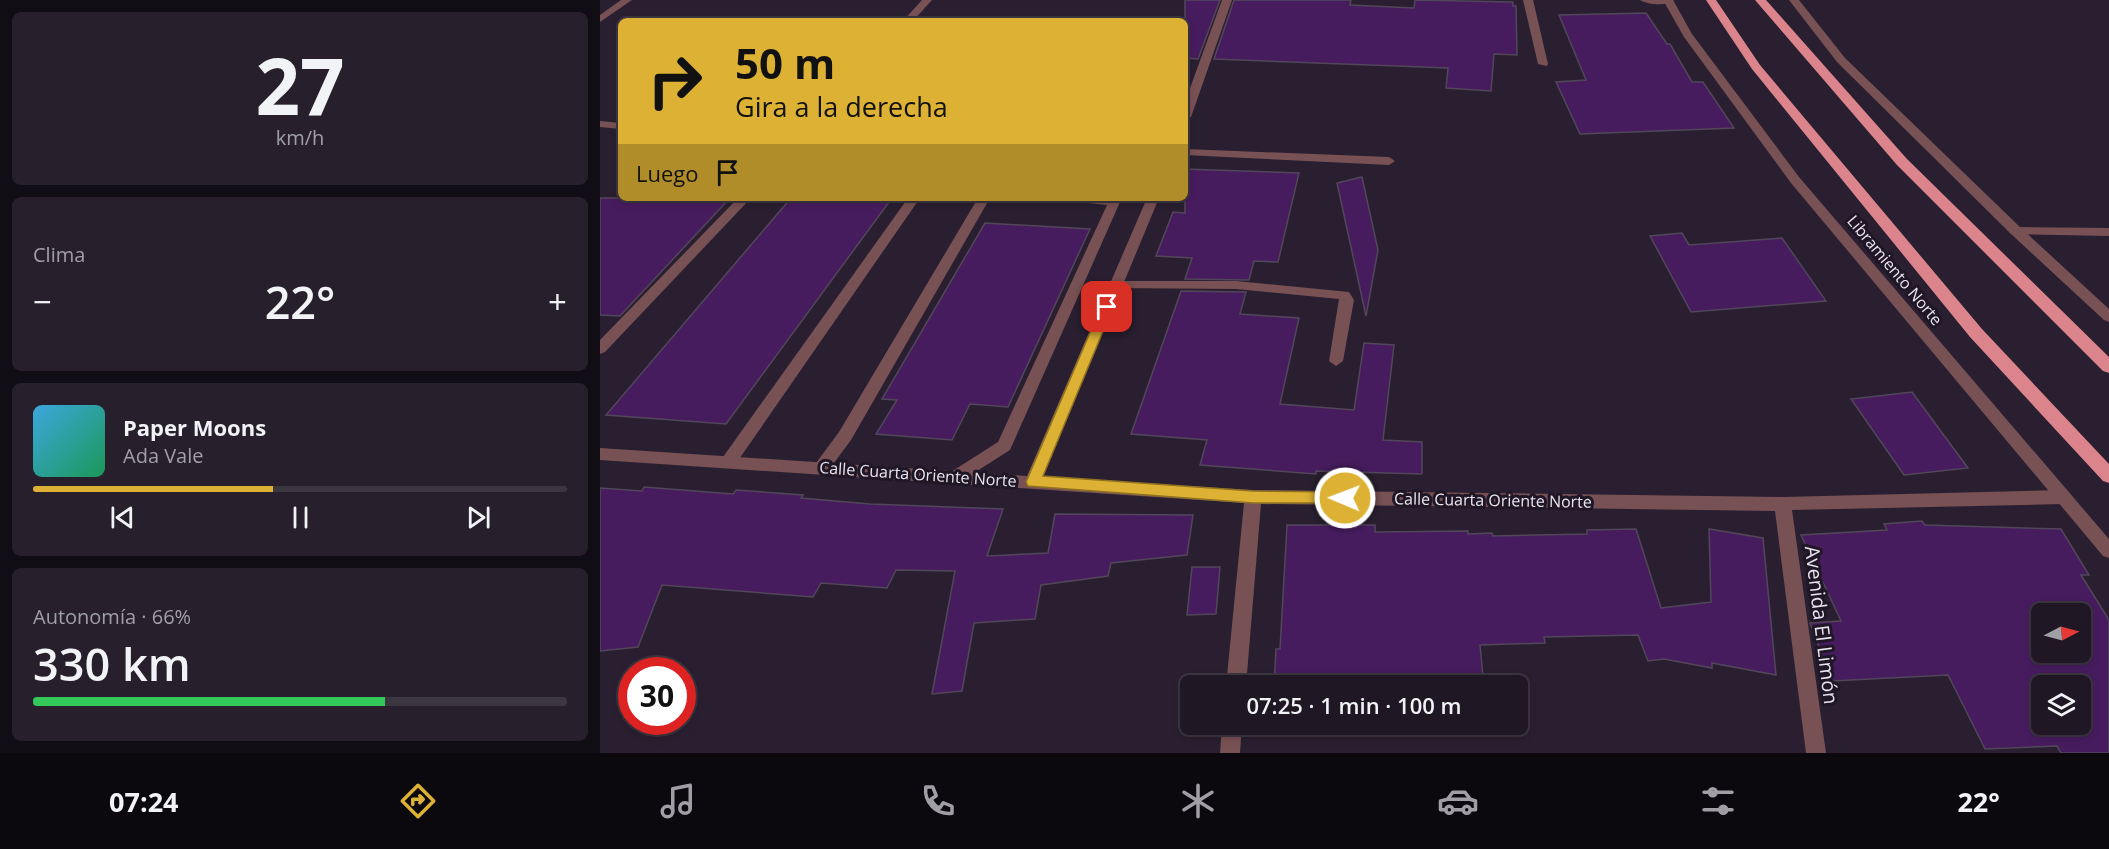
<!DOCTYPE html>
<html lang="es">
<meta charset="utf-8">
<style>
:root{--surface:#1f1724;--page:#27202c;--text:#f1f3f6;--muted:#a19fa6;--line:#3c3641;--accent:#ddb133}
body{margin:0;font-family:"Open Sans",sans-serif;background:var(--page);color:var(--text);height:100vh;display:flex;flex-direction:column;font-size:22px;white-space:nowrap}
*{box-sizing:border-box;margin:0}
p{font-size:20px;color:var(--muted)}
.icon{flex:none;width:33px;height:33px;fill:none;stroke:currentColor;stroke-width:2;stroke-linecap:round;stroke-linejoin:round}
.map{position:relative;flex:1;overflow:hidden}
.panel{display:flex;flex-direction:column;gap:12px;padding:12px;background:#110d14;width:600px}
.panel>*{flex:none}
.top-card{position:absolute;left:18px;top:18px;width:570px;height:183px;border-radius:9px;box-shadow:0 3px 9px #0003,0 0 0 2px var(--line);background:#ddb133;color:#111;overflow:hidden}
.needle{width:39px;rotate:84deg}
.tools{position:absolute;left:1431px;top:603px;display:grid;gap:12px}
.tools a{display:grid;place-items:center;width:60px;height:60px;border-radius:9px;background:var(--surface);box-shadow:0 3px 9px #0003,0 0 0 2px var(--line);font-size:30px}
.speed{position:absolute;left:18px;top:657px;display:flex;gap:12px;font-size:30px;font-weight:700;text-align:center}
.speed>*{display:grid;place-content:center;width:78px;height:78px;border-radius:50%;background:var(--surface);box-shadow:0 3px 9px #0003,0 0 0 2px var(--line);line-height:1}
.speed .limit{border:9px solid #d22;background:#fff;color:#111}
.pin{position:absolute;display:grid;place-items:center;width:51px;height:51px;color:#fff;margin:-26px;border-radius:12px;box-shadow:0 3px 9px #0006}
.me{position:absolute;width:66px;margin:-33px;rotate:271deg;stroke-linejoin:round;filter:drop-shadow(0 0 4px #0008)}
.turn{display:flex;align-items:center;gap:21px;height:126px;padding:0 18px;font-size:27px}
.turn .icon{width:78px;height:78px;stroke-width:2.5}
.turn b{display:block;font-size:42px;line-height:51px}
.then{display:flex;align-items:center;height:57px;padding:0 18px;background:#0003;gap:12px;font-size:22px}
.big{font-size:45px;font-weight:600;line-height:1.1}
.panel .widget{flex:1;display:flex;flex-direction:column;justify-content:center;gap:9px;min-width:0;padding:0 21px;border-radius:9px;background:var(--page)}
.panel .dial{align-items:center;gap:0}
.dial b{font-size:78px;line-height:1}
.song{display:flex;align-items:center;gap:18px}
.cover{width:72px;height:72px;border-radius:9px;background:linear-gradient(135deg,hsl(200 70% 55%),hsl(150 70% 35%))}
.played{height:6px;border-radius:3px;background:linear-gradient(90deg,var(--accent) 45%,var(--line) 45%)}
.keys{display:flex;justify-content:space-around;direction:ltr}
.heat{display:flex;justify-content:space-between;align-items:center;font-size:33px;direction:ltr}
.charge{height:9px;border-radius:4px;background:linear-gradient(90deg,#34c759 66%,var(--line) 0)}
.trip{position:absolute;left:580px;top:675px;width:348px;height:60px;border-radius:9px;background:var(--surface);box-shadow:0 3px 9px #0003,0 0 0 2px var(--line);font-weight:600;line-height:60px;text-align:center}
.tabs{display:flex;height:96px;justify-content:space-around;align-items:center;background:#0c090e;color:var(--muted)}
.tabs .icon{width:42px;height:42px}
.tabs .current{color:var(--accent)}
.tabs b{font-size:27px;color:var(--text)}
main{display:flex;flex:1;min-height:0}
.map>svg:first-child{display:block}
.building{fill:#471c5f;stroke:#514759;stroke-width:1.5;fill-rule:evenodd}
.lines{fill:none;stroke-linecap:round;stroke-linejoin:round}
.service{fill:#785154;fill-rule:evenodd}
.minor{fill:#785154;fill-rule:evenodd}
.tertiary{fill:#785154;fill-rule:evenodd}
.trunk{fill:#dc848c;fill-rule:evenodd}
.route{fill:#ddb133;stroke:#907321;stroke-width:1.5}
.labels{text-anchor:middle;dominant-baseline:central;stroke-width:6;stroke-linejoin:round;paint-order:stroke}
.street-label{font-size:16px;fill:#e9e3ee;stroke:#1f1626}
.near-street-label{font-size:20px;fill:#e9e3ee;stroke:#1f1626}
</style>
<main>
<section class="panel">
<div class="widget dial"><b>27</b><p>km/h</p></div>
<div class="widget"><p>Clima</p>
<div class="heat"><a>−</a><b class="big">22°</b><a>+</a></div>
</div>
<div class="widget">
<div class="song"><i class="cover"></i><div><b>Paper Moons</b><p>Ada Vale</p></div></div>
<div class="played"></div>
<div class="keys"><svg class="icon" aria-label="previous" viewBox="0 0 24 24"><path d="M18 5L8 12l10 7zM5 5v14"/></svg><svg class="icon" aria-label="pause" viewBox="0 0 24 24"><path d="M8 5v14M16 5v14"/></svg><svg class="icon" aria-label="next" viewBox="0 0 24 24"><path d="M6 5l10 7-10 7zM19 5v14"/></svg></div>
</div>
<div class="widget"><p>Autonomía · 66%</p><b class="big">330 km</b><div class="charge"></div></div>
</section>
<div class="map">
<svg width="1509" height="753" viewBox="0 0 1509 753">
<rect width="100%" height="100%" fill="#291f30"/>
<!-- building -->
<g class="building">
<polygon points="585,0 620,0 598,59 585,58"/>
<polygon points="634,0 751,0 750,5 814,8 815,0 913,2 913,6 916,6 917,55 894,54 891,91 846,88 848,68 614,59"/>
<polygon points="1046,13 1067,44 1070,44 1092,82 1103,82 1134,128 980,134 956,82 986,80 959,15"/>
<polygon points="585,169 699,173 678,262 654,261 649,280 585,279 592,258 556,256 573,212 585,213"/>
<polygon points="762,177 778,250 766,316 737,183"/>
<polygon points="0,198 130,198 20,316 0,315"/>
<polygon points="191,198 292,198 126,424 6,415"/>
<polygon points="385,223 490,229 408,407 370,404 352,440 276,434 297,400 282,399"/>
<polygon points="1082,233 1089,245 1182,238 1226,301 1091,312 1050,236"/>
<polygon points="581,291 646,292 640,314 699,318 680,404 754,410 764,343 794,345 783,440 822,442 822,474 716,471 716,474 600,465 607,440 531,434"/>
<polygon points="1312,392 1368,468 1304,475 1251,399"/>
<polygon points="44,487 133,494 136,490 203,495 201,498 270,504 403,509 387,556 448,553 455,514 593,515 587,555 511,563 508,576 441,585 435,619 374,623 362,691 332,694 355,571 296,570 287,588 221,583 213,597 62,585 38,647 0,651 0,488 42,491"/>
<path d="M 1322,521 L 1325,525 L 1461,529 L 1489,575 L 1481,575 L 1509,620 L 1509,753 L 1461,753 L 1457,746 L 1385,749 L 1348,675 L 1232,681 L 1210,623 L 1241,621 L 1201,535 L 1287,530 L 1284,524 ZM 1442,614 L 1480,614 L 1480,652 L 1442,652 ZM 1442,686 L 1480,686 L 1480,724 L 1442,724 Z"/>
<polygon points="687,525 775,525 775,532 868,531 868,534 892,533 893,536 987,534 987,530 1036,529 1061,608 1111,602 1109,529 1163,538 1176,675 1112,663 1112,668 1064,659 1048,661 1038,635 944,637 945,643 880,645 884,686 674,686 676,649 680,649"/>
<polygon points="592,567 620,567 616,614 587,615"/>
</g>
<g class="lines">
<!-- service -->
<g class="service">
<path d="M 1040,0 L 1073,0 L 1074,1 C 1066,6 1048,5 1040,0 Z"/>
<polygon points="308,198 320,198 135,465 123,465 121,461 123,457"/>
<polygon points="378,198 390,198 251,440 228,471 222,473 216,471 214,467 216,463 239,432"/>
<polygon points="473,198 511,198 520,202 410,450 363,480 357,482 351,480 349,476 351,472 398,442 507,205 479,202"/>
<polygon points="1416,227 1509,228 1509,236 1411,234 1410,231"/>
<polygon points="516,281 636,281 749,292 754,300 743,361 736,366 729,361 739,299 636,289 511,288 509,285"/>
</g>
<!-- minor -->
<g class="minor">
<polygon points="21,0 32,0 0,22 0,15"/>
<polygon points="322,0 332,0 313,21 303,21"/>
<polygon points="622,0 632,0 591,117 585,120 585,102"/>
<polygon points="923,0 933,0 948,64 947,66 938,64"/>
<polygon points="0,121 21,123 21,129 0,127"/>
<polygon points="585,149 789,157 795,161 789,165 585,155"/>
<polygon points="138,198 151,198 5,352 0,354 0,340"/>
<polygon points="547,198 559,198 443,477 653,490 1183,497 1463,490 1469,492 1471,497 1469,502 1463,504 1192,510 1226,753 1206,753 1175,511 661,504 646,686 626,686 644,503 0,460 0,448 427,476"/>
<polygon points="622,724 642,724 640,753 620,753"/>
</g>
<!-- tertiary -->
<g class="tertiary">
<polygon points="1063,0 1073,0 1092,34 1199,177 1509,539 1509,558 1503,556 1191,183 1084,37"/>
<polygon points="1189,0 1199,0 1245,58 1421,228 1509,309 1509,322 1504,320 1411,234 1237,62"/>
</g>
<!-- trunk -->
<g class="trunk">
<polygon points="1106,0 1116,0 1160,65 1382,329 1509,464 1509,483 1503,481 1370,337 1152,69"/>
<polygon points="1155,0 1166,0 1307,159 1509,357 1509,373 1503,371 1297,165"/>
</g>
</g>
<!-- route -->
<polygon class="route" points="507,303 513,307 443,476 653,491 745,492 751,494 753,498 751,503 653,503 428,486 426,482 501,307"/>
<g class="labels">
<!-- street labels -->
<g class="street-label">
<text transform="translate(1295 270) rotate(50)">Libramiento Norte</text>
<text transform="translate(318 474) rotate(4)">Calle Cuarta Oriente Norte</text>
<text transform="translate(893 500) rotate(1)">Calle Cuarta Oriente Norte</text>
</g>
<!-- near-street labels -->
<g class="near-street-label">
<text transform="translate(1222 625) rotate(83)">Avenida El Limón</text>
</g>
</g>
</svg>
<div class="tools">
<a><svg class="needle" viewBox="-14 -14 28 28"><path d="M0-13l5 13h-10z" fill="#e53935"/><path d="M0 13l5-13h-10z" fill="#a19fa6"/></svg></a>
<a><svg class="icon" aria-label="layers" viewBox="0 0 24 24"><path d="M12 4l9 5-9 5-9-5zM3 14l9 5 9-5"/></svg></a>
</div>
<div class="speed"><div class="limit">30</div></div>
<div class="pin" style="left:507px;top:307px;background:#d93025"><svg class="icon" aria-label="arrive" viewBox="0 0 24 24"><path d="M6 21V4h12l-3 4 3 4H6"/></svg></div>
<svg class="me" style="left:745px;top:498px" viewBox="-20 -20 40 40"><circle r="17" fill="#ddb133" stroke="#fff" stroke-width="3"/><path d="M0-11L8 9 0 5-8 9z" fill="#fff"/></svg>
<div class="trip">07:25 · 1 min · 100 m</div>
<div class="top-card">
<div class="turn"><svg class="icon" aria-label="right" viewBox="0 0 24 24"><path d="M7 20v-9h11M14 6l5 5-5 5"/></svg><div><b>50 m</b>Gira a la derecha</div></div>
<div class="then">Luego<svg class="icon" aria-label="arrive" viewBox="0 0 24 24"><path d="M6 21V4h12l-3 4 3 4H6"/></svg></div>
</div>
</div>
</main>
<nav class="tabs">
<b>07:24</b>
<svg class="icon current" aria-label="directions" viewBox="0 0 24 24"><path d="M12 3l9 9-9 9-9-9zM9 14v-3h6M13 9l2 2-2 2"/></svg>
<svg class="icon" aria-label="music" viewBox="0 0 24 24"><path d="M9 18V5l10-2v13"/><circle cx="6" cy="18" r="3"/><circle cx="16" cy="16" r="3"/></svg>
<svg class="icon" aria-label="phone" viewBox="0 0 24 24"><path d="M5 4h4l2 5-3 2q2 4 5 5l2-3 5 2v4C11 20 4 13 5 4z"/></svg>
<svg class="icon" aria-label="climate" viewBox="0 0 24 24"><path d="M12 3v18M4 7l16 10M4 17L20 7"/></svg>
<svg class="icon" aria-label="car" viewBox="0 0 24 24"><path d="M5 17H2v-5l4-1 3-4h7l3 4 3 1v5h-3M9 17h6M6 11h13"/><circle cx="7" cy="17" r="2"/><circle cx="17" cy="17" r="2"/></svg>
<svg class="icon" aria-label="filters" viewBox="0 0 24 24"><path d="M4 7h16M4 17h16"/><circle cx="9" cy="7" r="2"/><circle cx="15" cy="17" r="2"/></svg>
<b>22°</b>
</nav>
